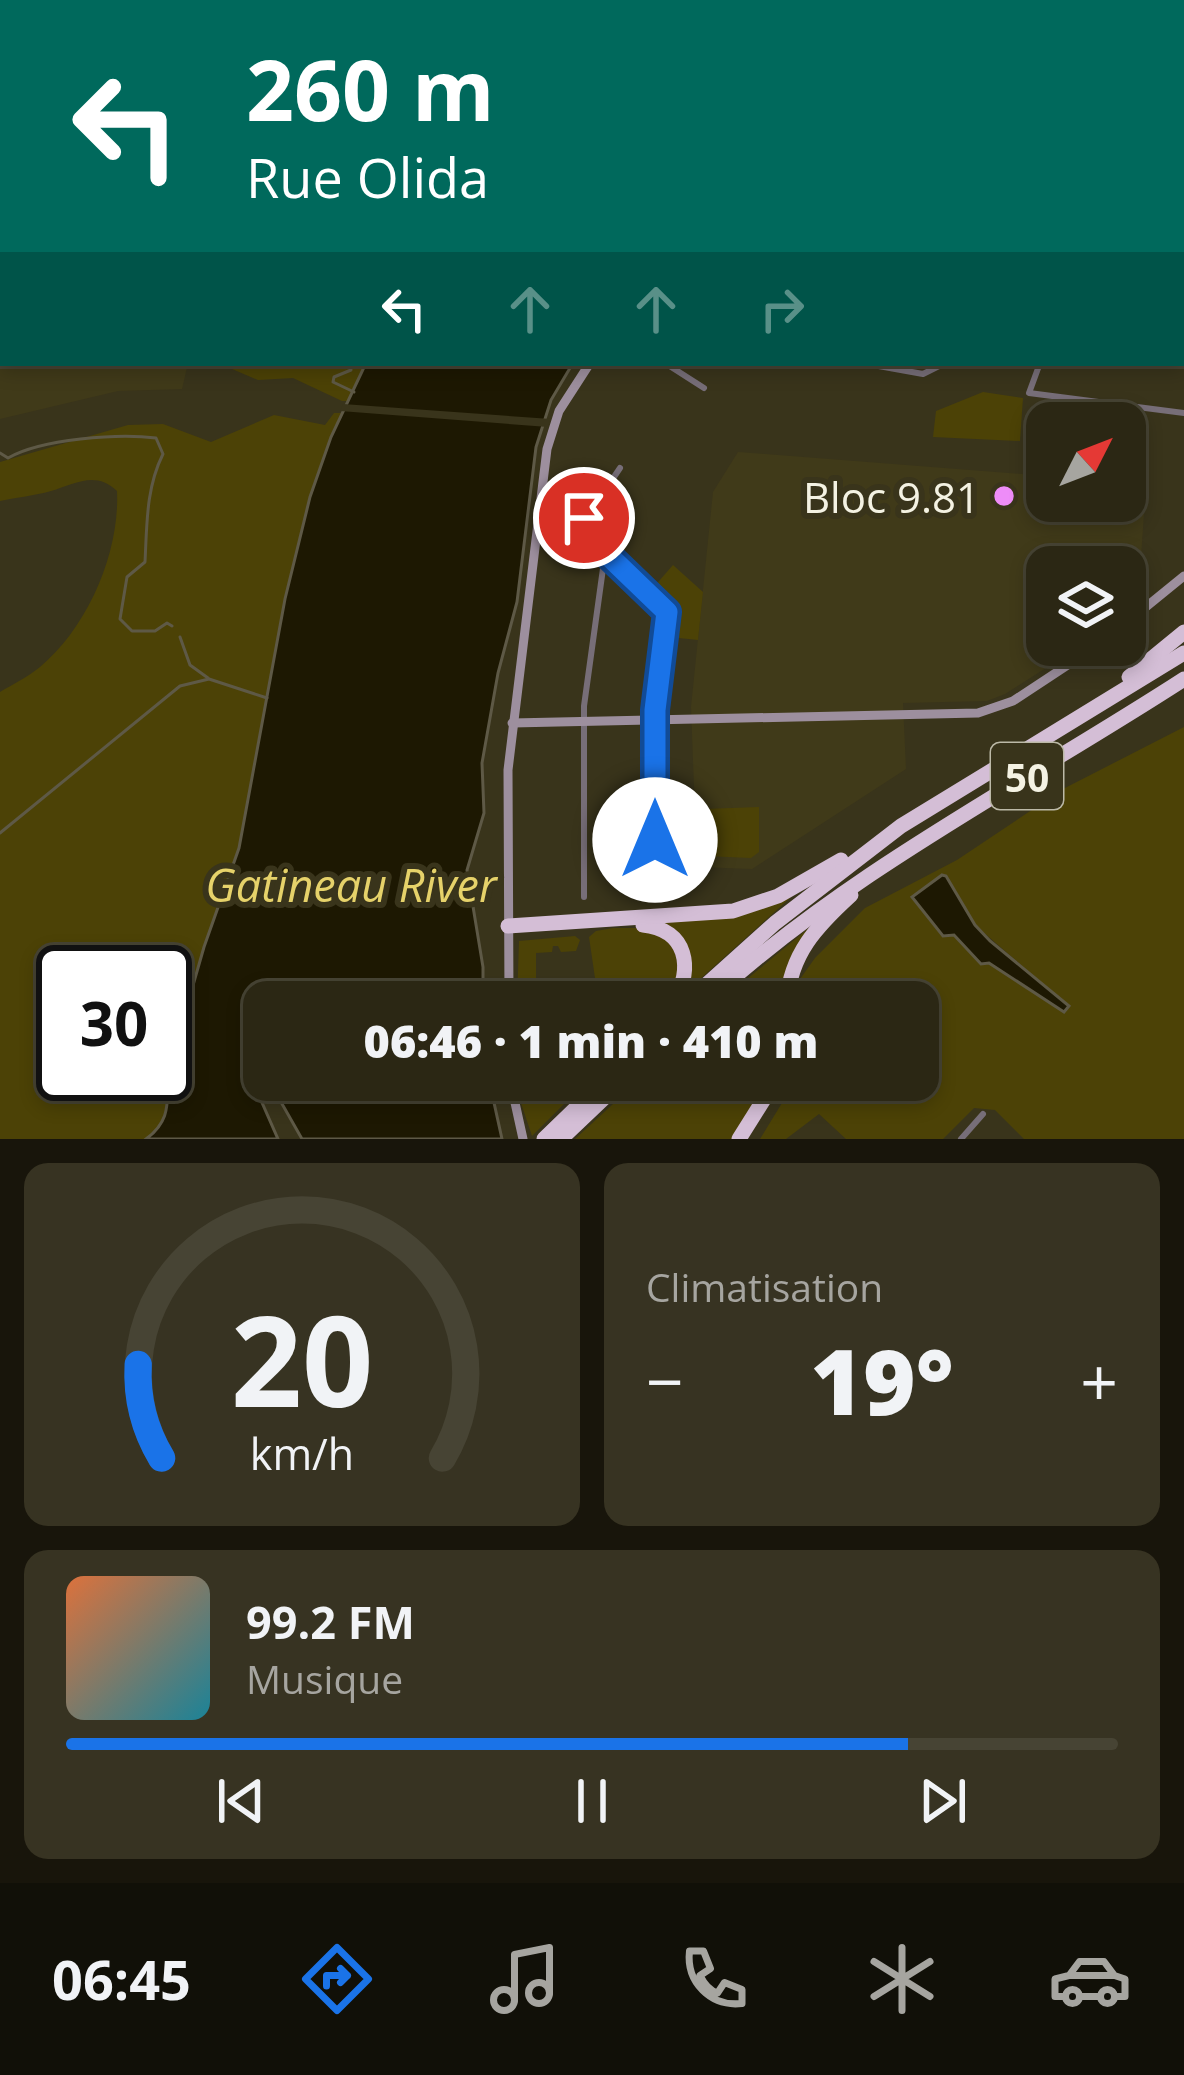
<!DOCTYPE html>
<html lang="fr">
<meta charset="utf-8">
<style>
:root{--surface:#2b2714;--page:#373322;--text:#f1f3f6;--muted:#a6a5a0;--line:#474434;--accent:#1a73e8}
body{margin:0;font-family:"Open Sans",sans-serif;background:var(--page);color:var(--text);height:100vh;display:flex;flex-direction:column;font-size:45px;white-space:nowrap}
*{box-sizing:border-box;margin:0}
p{font-size:39px;color:var(--muted)}
.icon{flex:none;width:66px;height:66px;fill:none;stroke:currentColor;stroke-width:2;stroke-linecap:round;stroke-linejoin:round}
.map{position:relative;height:1139px;overflow:hidden}
.drawer{display:flex;flex-direction:column;gap:24px;padding:24px;background:#18150b;flex:1}
.drawer>*{flex:none}
.banner{position:absolute;left:0px;top:0px;width:1185px;height:366px;box-shadow:0 6px 18px #0003,0 0 0 3px var(--line);background:#00695c;color:#fff;overflow:hidden}
.needle{width:78px;rotate:48deg}
.tools{position:absolute;left:1026px;top:402px;display:grid;gap:24px}
.tools a{display:grid;place-items:center;width:120px;height:120px;border-radius:24px;background:var(--surface);box-shadow:0 6px 18px #0003,0 0 0 3px var(--line);font-size:60px}
.speed{position:absolute;left:36px;top:945px;display:flex;gap:24px;font-size:60px;font-weight:700;text-align:center}
.speed>*{display:grid;place-content:center;width:156px;height:156px;border-radius:50%;background:var(--surface);box-shadow:0 6px 18px #0003,0 0 0 3px var(--line);line-height:1}
.speed .limit{border:6px solid #111;border-radius:18px;background:#fff;color:#111}
.pin{position:absolute;display:grid;place-items:center;width:102px;height:102px;color:#fff;margin:-51px;border:6px solid #fff;border-radius:50%;box-shadow:0 3px 12px #0007}
.me{position:absolute;width:132px;margin:-66px;rotate:0deg;stroke-linejoin:round;filter:drop-shadow(0 0 9px #0008)}
.turn{display:flex;align-items:center;gap:42px;height:252px;padding:0 48px;font-size:54px}
.turn .icon{width:156px;height:156px;stroke-width:2.5}
.turn b{display:block;font-size:84px;line-height:102px}
.lanes{display:flex;align-items:center;height:114px;padding:0 48px;background:#0003;justify-content:center;gap:60px;direction:ltr}
.lanes .off{opacity:.35}
.big{font-size:90px;font-weight:800;line-height:1.1}
.drawer .tile{flex:1;display:flex;flex-direction:column;justify-content:center;gap:18px;min-width:0;padding:0 42px;border-radius:24px;background:var(--page)}
.drawer .dial{align-items:center;gap:0}
.dial svg{height:312px;overflow:visible;fill:none;stroke:var(--line);stroke-width:7;stroke-linecap:round;text-anchor:middle}
.dial text{fill:var(--text);stroke:none}
.song{display:flex;align-items:center;gap:36px}
.cover{width:144px;height:144px;border-radius:18px;background:linear-gradient(135deg,hsl(20 70% 55%),hsl(190 70% 35%))}
.played{height:12px;border-radius:6px;background:linear-gradient(90deg,var(--accent) 80%,var(--line) 80%)}
.keys{display:flex;justify-content:space-around;direction:ltr}
.heat{display:flex;justify-content:space-between;align-items:center;font-size:66px;direction:ltr}
.drawer .tiles{flex:1;display:grid;gap:24px;grid-template-columns:1fr 1fr}
.tile:last-child{grid-column:span 2}
.trip{position:absolute;left:243px;top:981px;width:696px;height:120px;border-radius:24px;background:var(--surface);box-shadow:0 6px 18px #0003,0 0 0 3px var(--line);font-weight:800;line-height:120px;text-align:center}
.menu{display:flex;height:192px;justify-content:space-around;align-items:center;background:#111008;color:var(--muted)}
.menu .icon{width:84px;height:84px}
.menu .active{color:var(--accent)}
.menu b{font-size:54px;color:var(--text)}
.map>svg:first-child{display:block}
.built{fill:#403a19}
.green{fill:#4c4206;fill-rule:evenodd}
.water{fill:#1d1802;stroke:#5e5946;stroke-width:3}
.pier{fill:#39341b}
.lines{fill:none;stroke-linecap:round;stroke-linejoin:round}
.stream{stroke:#5e5946;stroke-width:3}
.street{stroke:#776e78;stroke-width:6}
.secondary{stroke:#9d8f9e;stroke-width:9}
.highway{stroke:#d4bed6;stroke-width:15}
.route-casing{stroke:#114b97;stroke-width:30}
.route{stroke:#1a73e8;stroke-width:21}
.poi-dot{fill:#ee8cf8;stroke:#39341b;stroke-width:4.5}
.labels{text-anchor:middle;dominant-baseline:central;stroke-width:12;stroke-linejoin:round;paint-order:stroke}
.shield{fill:#39341b;stroke:#bcb9a7;stroke-width:3}
.shield-label{font-size:39px;font-weight:bold;fill:#f4f2e3}
.poi-label{font-size:42px;fill:#f4f2e3;stroke:#39341b;text-anchor:end}
.water-label{font-size:45px;font-style:italic;fill:#e6d26a;stroke:#39341b}
</style>
<div class="map">
<svg width="1184" height="1139" viewBox="0 0 1184 1139">
<rect width="100%" height="100%" fill="#39341b"/>
<!-- built -->
<g class="built">
<polygon points="0,0 317,0 3,3 3,363 188,363 182,389 118,391 0,419"/>
<polygon points="738,452 1047,476 1047,501 1125,501 1125,482 1146,484 1138,601 1125,612 1125,567 1047,567 1047,645 1082,645 1005,694 987,701 903,703 906,769 752,869 697,867 691,707 713,492"/>
</g>
<!-- green -->
<g class="green">
<polygon points="316,0 626,0 315,3"/>
<polygon points="218,363 366,363 352,401 342,401 293,378 258,380"/>
<polygon points="983,392 1023,398 1020,441 933,437 936,411"/>
<path d="M 334,413 L 342,413 L 310,497 L 285,599 L 239,848 L 204,947 L 171,1062 C 164,1092 175,1118 146,1139 L 0,1139 L 0,692 C 13,684 28,677 40,667 C 88,627 120,552 117,491 C 96,470 74,484 51,491 C 34,496 17,497 0,501 L 0,462 L 128,425 L 163,424 L 211,442 L 274,415 L 325,425 ZM 63,972 L 165,972 L 165,1074 L 63,1074 Z"/>
<polygon points="673,565 703,592 698,640 669,637 672,607 652,589"/>
<path d="M 1184,727 L 1184,1139 L 1024,1139 L 995,1110 L 974,1108 L 943,1139 L 846,1139 L 819,1114 L 786,1139 L 760,1139 L 796,1080 L 918,1080 L 918,1002 L 799,1002 L 800,979 L 815,958 L 865,908 L 957,860 L 1063,789 ZM 942,875 L 975,925 L 1043,984 L 1056,1006 L 989,963 L 981,963 L 967,945 L 912,897 Z"/>
<polygon points="759,807 759,852 751,858 705,856 704,809"/>
<path d="M 799,890 L 689,989 L 687,987 C 697,956 679,945 663,921 Z"/>
<polygon points="816,922 784,1002 719,1002"/>
<polygon points="613,928 649,928 676,942 678,986 667,1002 593,1002 595,978 589,937 596,931"/>
<polygon points="575,936 580,940 576,951 561,952 558,946 553,946 552,952 536,953 536,1002 517,1002 519,941"/>
<polygon points="519,1080 588,1080 532,1136 521,1103"/>
<polygon points="639,1080 769,1080 733,1139 575,1139"/>
</g>
<!-- water -->
<g class="water">
<path d="M 366,363 L 573,363 L 551,400 L 536,447 L 517,602 L 498,673 L 482,763 L 484,813 L 467,870 L 483,967 L 483,1002 L 264,1002 L 264,1080 L 489,1080 L 502,1139 L 302,1139 L 277,1095 L 269,1092 L 260,1098 L 278,1139 L 146,1139 C 177,1116 163,1094 171,1062 L 204,947 L 239,848 L 285,599 L 310,497 L 331,437 Z"/>
<polygon points="942,875 946,876 975,925 990,941 1069,1006 1064,1012 989,963 981,964 954,935 943,936 912,897"/>
</g>
<!-- pier -->
<polygon class="pier" points="343,404 551,419 548,427 340,411"/>
<g class="lines">
<!-- stream -->
<g class="stream">
<polyline points="494,3 496,0"/>
<polyline points="0,52 3,65"/>
<polyline points="350,363 351,370 334,377 333,382 354,392"/>
<path d="M 0,453 L 8,458 C 41,439 119,433 156,438 L 163,454 C 146,488 147,524 145,562 L 127,577 L 120,619 L 132,631 L 155,631 L 167,623 L 172,626"/>
<polyline points="180,637 190,665 208,678"/>
<polyline points="0,833 180,686 209,679 267,698"/>
</g>
<!-- street -->
<g class="street">
<polyline points="149,0 152,3"/>
<polyline points="1072,0 1075,3"/>
<polyline points="936,3 938,0"/>
<polyline points="1091,3 1094,0"/>
<polyline points="1182,6 1184,4"/>
<polyline points="1182,76 1184,77"/>
<polyline points="1182,110 1184,107"/>
<polyline points="1182,323 1184,323"/>
<polyline points="665,363 704,388"/>
<polyline points="862,363 923,374 945,363"/>
<polyline points="1040,363 1029,393 1184,413"/>
<polyline points="620,468 581,526 667,612 655,710 654,869"/>
<polyline points="584,897 584,706 605,554"/>
<polyline points="961,1139 983,1114"/>
</g>
<!-- secondary -->
<g class="secondary">
<polyline points="849,3 851,0"/>
<polyline points="1125,624 1184,576"/>
<polyline points="512,723 978,713 1013,701 1098,645"/>
<polyline points="509,1002 508,770 547,449 559,411 590,363"/>
<polyline points="510,1080 523,1139"/>
</g>
<!-- highway -->
<g class="highway">
<polyline points="1129,677 1184,632"/>
<path d="M 643,925 C 688,930 693,968 674,1002"/>
<polyline points="508,926 733,911 778,896 841,860"/>
<polyline points="687,1002 775,923 901,826 1184,653"/>
<path d="M 706,1002 C 849,871 1022,784 1184,679"/>
<path d="M 787,1002 C 790,954 817,926 851,895"/>
<polyline points="544,1139 605,1080"/>
<polyline points="561,1139 623,1080"/>
<polyline points="739,1139 776,1080"/>
</g>
</g>
<g class="lines">
<!-- route casing -->
<g class="route-casing">
<polyline id="route" points="584,518 581,526 585,533 667,612 655,710 655,840"/>
</g>
<!-- route -->
<use href="#route" class="route"/>
</g>
<!-- markers -->
<circle class="poi-dot" cx="1004" cy="496" r="12"/>
<g class="labels">
<!-- shield labels -->
<rect class="shield" x="991" y="743" width="72" height="66" rx="9"/>
<g class="shield-label">
<text x="1027" y="776">50</text>
</g>
<!-- poi labels -->
<g class="poi-label">
<text x="980" y="496">Bloc 9.81</text>
</g>
<!-- water labels -->
<g class="water-label">
<text x="351" y="884">Gatineau River</text>
</g>
</g>
</svg>
<div class="tools">
<a><svg class="needle" viewBox="-14 -14 28 28"><path d="M0-13l5 13h-10z" fill="#e53935"/><path d="M0 13l5-13h-10z" fill="#a6a5a0"/></svg></a>
<a><svg class="icon" aria-label="layers" viewBox="0 0 24 24"><path d="M12 4l9 5-9 5-9-5zM3 14l9 5 9-5"/></svg></a>
</div>
<div class="speed"><div class="limit">30</div></div>
<div class="pin" style="left:584px;top:518px;background:#d93025"><svg class="icon" aria-label="arrive" viewBox="0 0 24 24"><path d="M6 21V4h12l-3 4 3 4H6"/></svg></div>
<svg class="me" style="left:655px;top:840px" viewBox="-20 -20 40 40"><circle r="19" fill="#fff"/><path d="M0-13L10 11 0 6-10 11z" fill="#1a73e8"/></svg>
<div class="trip">06:46 · 1 min · 410 m</div>
<div class="banner">
<div class="turn"><svg class="icon" aria-label="left" viewBox="0 0 24 24"><path d="M17 20v-9H6M10 6l-5 5 5 5"/></svg><div><b>260 m</b>Rue Olida</div></div>
<div class="lanes"><svg class="icon" aria-label="left" viewBox="0 0 24 24"><path d="M17 20v-9H6M10 6l-5 5 5 5"/></svg><svg class="icon off" aria-label="ahead" viewBox="0 0 24 24"><path d="M12 20V5M6 11l6-6 6 6"/></svg><svg class="icon off" aria-label="ahead" viewBox="0 0 24 24"><path d="M12 20V5M6 11l6-6 6 6"/></svg><svg class="icon off" aria-label="right" viewBox="0 0 24 24"><path d="M7 20v-9h11M14 6l5 5-5 5"/></svg></div>
</div>
</div>
<section class="drawer">
<div class="tiles">
<div class="tile dial"><svg viewBox="0 0 100 80">
<path d="M14 69A42 42 0 1 1 86 69"/>
<path d="M14 69A42 42 0 0 1 8 45" stroke="#1a73e8"/>
<text x="50" y="56" font-size="32" font-weight="700">20</text>
<text x="50" y="72" font-size="11">km/h</text>
</svg></div>
<div class="tile"><p>Climatisation</p>
<div class="heat"><a>−</a><b class="big">19°</b><a>+</a></div>
</div>
<div class="tile">
<div class="song"><i class="cover"></i><div><b>99.2 FM</b><p>Musique</p></div></div>
<div class="played"></div>
<div class="keys"><svg class="icon" aria-label="previous" viewBox="0 0 24 24"><path d="M18 5L8 12l10 7zM5 5v14"/></svg><svg class="icon" aria-label="pause" viewBox="0 0 24 24"><path d="M8 5v14M16 5v14"/></svg><svg class="icon" aria-label="next" viewBox="0 0 24 24"><path d="M6 5l10 7-10 7zM19 5v14"/></svg></div>
</div>
</div>
</section>
<nav class="menu">
<b>06:45</b>
<svg class="icon active" aria-label="directions" viewBox="0 0 24 24"><path d="M12 3l9 9-9 9-9-9zM9 14v-3h6M13 9l2 2-2 2"/></svg>
<svg class="icon" aria-label="music" viewBox="0 0 24 24"><path d="M9 18V5l10-2v13"/><circle cx="6" cy="18" r="3"/><circle cx="16" cy="16" r="3"/></svg>
<svg class="icon" aria-label="phone" viewBox="0 0 24 24"><path d="M5 4h4l2 5-3 2q2 4 5 5l2-3 5 2v4C11 20 4 13 5 4z"/></svg>
<svg class="icon" aria-label="climate" viewBox="0 0 24 24"><path d="M12 3v18M4 7l16 10M4 17L20 7"/></svg>
<svg class="icon" aria-label="car" viewBox="0 0 24 24"><path d="M5 17H2v-5l4-1 3-4h7l3 4 3 1v5h-3M9 17h6M6 11h13"/><circle cx="7" cy="17" r="2"/><circle cx="17" cy="17" r="2"/></svg>
</nav>
